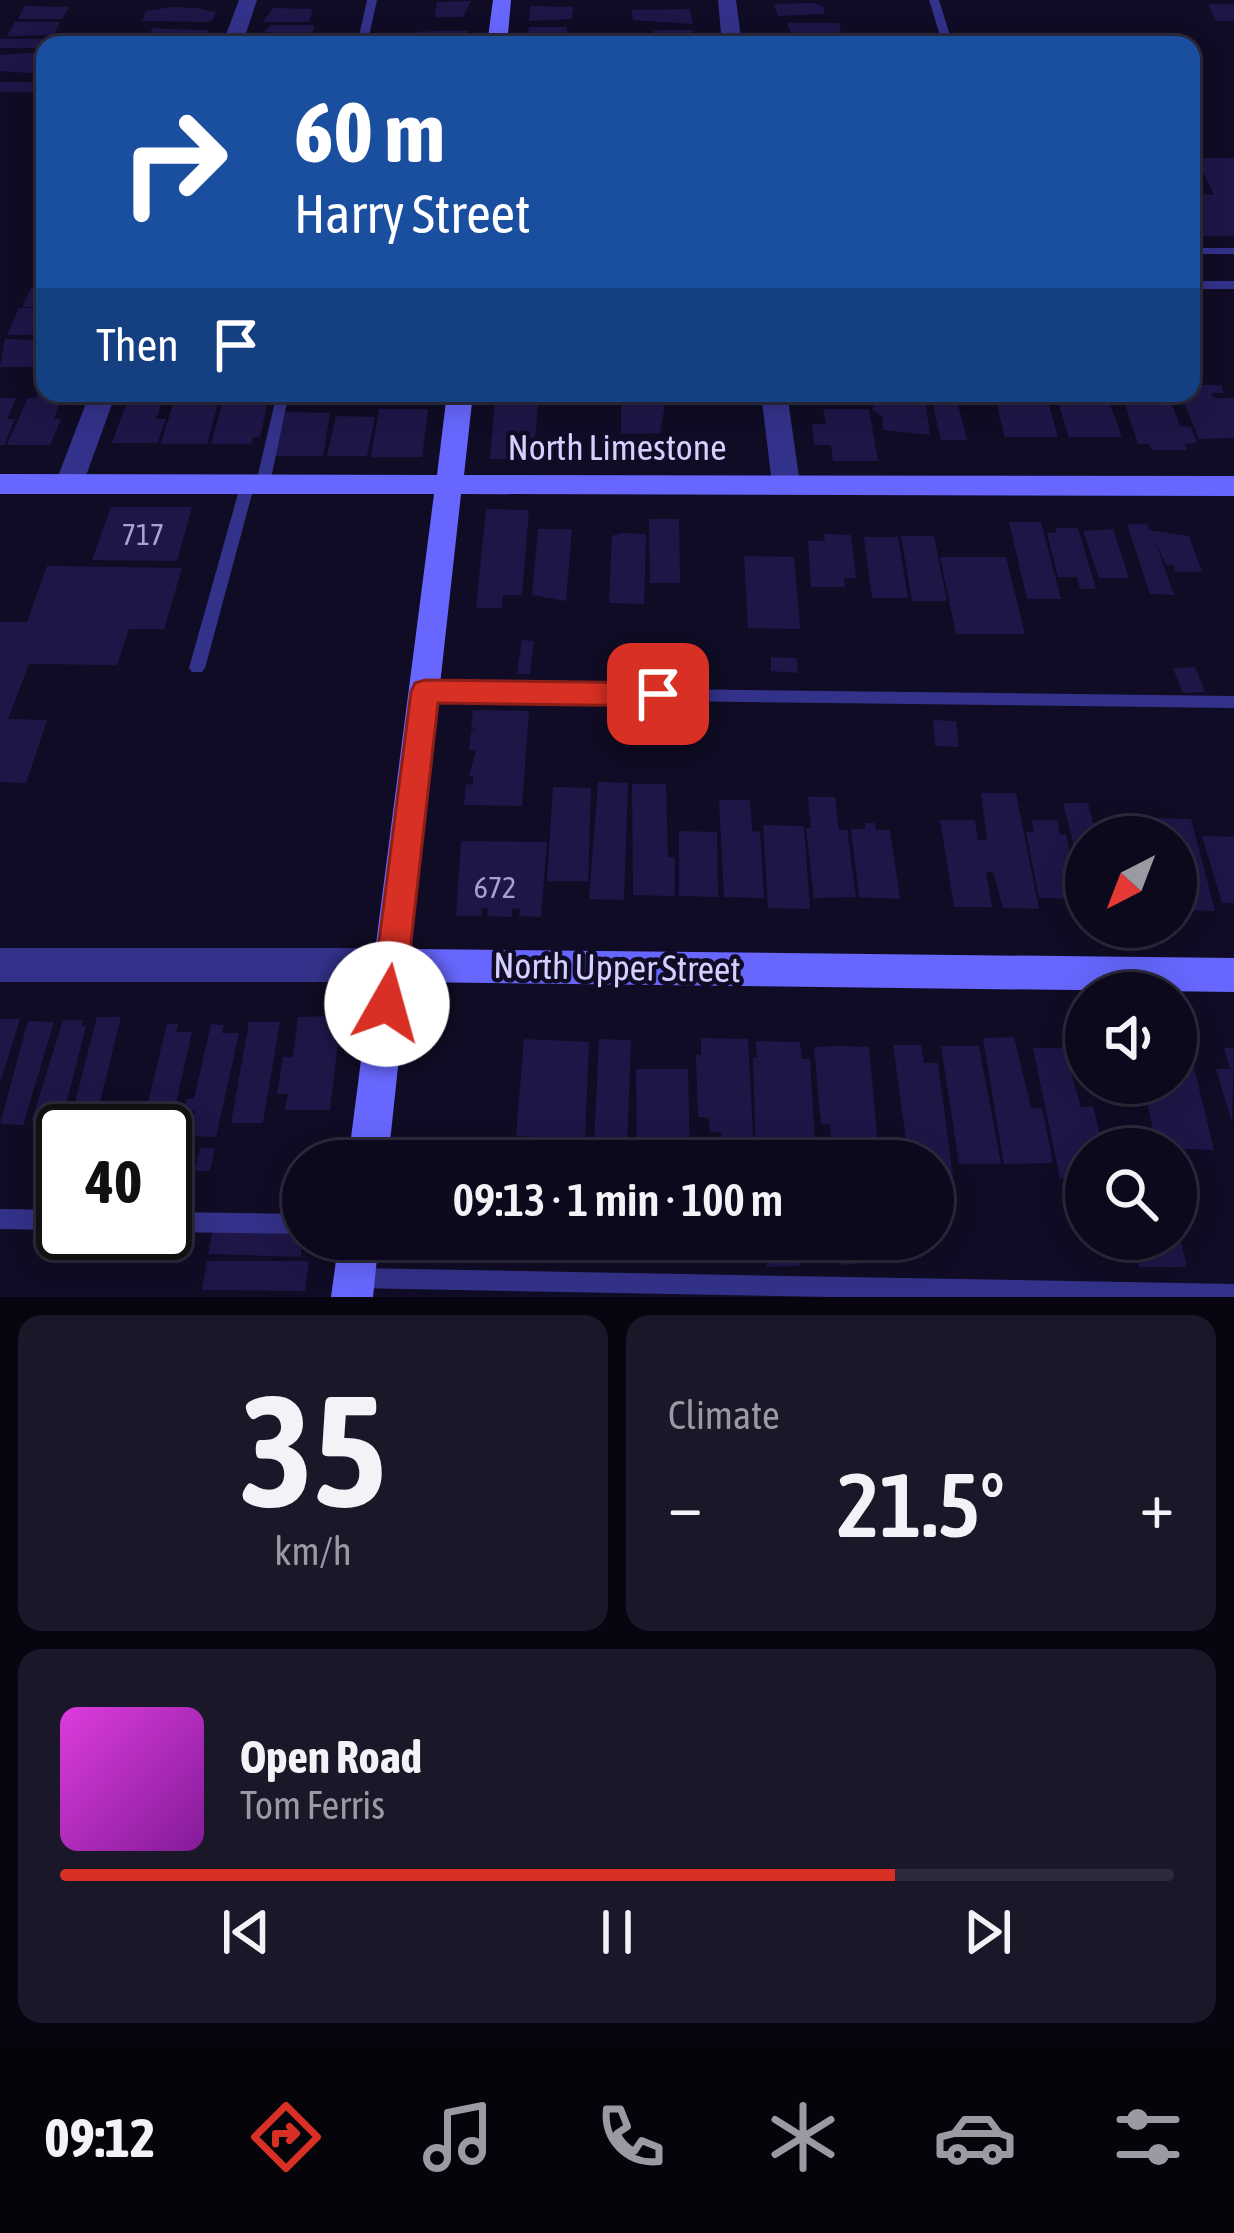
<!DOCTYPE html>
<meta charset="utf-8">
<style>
:root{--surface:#0c091c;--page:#1a1729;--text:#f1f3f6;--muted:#9a9aa3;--line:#2c2a3b;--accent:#d93025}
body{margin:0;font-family:"Asap Condensed",sans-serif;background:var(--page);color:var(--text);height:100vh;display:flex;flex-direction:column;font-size:45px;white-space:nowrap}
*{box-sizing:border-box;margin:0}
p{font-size:39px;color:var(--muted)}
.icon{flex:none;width:66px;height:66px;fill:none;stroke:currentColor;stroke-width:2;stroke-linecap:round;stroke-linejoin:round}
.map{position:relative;height:1297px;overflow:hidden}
.sheet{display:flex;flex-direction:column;gap:18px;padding:18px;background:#07050f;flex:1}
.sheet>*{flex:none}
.banner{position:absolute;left:36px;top:36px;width:1164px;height:366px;border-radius:24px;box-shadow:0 6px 30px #0003,0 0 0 3px var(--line);background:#1a4fa0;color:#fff;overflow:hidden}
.needle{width:78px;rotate:222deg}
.tools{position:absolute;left:1065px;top:816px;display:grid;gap:24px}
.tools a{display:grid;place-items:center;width:132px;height:132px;border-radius:50%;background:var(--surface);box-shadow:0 6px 30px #0003,0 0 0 3px var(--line);font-size:60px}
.speed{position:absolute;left:36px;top:1104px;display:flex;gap:24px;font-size:60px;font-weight:700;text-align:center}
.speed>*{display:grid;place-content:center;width:156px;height:156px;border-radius:50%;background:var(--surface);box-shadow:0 6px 30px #0003,0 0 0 3px var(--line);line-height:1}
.speed .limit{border:6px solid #111;border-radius:18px;background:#fff;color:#111}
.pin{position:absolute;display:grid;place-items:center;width:102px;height:102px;color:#fff;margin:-51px;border-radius:24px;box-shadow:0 6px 18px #0006}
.me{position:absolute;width:132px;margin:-66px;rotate:7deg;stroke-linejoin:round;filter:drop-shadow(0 0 9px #0008)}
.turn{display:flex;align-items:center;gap:42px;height:252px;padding:0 60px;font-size:54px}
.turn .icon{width:156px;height:156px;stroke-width:2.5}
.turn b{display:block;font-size:84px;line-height:102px}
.then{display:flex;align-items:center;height:114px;padding:0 60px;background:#0003;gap:24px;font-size:45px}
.big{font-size:90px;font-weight:600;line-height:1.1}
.sheet .widget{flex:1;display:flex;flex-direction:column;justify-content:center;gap:18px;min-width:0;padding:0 42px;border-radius:24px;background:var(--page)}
.sheet .dial{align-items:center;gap:0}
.dial b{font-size:156px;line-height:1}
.song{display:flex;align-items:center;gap:36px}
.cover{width:144px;height:144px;border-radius:18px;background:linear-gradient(135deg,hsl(300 70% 55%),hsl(290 70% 35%))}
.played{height:12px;border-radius:6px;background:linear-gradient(90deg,var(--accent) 75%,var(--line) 75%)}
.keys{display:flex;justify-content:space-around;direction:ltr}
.heat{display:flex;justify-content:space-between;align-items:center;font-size:66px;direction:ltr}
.sheet .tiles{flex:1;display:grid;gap:18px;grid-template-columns:1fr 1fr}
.widget:last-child{grid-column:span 2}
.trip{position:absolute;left:282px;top:1140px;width:672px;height:120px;border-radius:60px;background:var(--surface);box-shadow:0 6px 30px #0003,0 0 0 3px var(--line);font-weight:600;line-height:120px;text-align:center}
.dock{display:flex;height:192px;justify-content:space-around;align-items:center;background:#05040b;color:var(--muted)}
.dock .icon{width:84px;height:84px}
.dock .selected{color:var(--accent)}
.dock b{font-size:54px;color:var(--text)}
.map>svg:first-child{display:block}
.building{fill:#1f1648}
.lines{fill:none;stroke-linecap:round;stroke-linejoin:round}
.lane{fill:#33328a;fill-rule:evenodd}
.street{fill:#33328a;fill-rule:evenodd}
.secondary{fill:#6767ff;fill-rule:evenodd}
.route{fill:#d93025;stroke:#8d1f18;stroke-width:3}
.labels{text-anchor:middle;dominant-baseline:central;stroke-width:9;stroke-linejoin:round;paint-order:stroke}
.number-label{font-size:30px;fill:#a7a2d1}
.street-label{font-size:36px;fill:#d4d0ff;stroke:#100c25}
</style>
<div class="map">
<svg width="1234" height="1297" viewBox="0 0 1234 1297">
<rect width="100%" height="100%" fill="#100c25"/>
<!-- building -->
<g class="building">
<polygon points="471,1 463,17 435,17 437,2"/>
<polygon points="814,3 823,6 825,14 778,16 774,4"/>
<polygon points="1208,4 1234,4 1234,21 1216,21"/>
<polygon points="25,6 69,7 62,19 18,19"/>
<polygon points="530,6 573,7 572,19 529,21"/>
<polygon points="172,7 197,8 216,12 212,21 205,22 142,21 146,11"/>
<polygon points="313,9 309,22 263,22 273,8"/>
<polygon points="690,9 693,24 633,20 632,10"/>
<polygon points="15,22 60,22 54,35 7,36"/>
<polygon points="787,23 839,23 842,39 794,39"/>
<polygon points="271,25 315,25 311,35 296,35 264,32"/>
<polygon points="153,27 163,29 208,30 204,38 148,37"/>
<polygon points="529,27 566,27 571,42 527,42"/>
<polygon points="662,30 693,30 694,45 663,45 663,39 653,39 653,31"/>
<polygon points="439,31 468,31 471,45 414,45 417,32"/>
<polygon points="0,39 66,39 63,45 45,48 0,48"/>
<polygon points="41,52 45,52 43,74 0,71 0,55"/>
<polygon points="0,82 41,82 36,92 0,92"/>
<polygon points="1196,158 1234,158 1234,236 1191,236 1191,194 1214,195"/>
<polygon points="31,288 45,288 45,307 22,307"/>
<polygon points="19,308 45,308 45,335 7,335"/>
<polygon points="5,339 45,340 45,367 0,367"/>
<polygon points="1191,385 1221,385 1224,393 1211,393 1214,398 1234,398 1234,438 1199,439 1180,393 1191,393"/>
<polygon points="40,390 63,393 54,419 61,419 50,445 7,445 28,398 36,398"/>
<polygon points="190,393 221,393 207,444 161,444 175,397 189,397"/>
<polygon points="621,393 667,393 660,433 621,434"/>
<polygon points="876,393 924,393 930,435 883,430 882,416 872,410"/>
<polygon points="930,393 955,393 967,440 941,440"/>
<polygon points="994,393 1039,393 1040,398 1047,398 1058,437 1005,437"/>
<polygon points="1055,393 1106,393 1122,437 1069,437"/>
<polygon points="1121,393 1168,394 1180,426 1191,427 1197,443 1184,444 1187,450 1152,450 1149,444 1138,444"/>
<polygon points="224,397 269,398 260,437 253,437 251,444 211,444"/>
<polygon points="0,398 16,398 7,419 15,419 4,445 0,445"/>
<polygon points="128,399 163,399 156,419 166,419 157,443 112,443"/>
<polygon points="495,402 538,404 534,451 517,451 517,459 490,459"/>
<polygon points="379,409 428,409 422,457 371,457"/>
<polygon points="823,409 869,409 878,461 833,461 831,445 814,445 812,424 826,424"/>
<polygon points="284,412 330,413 323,456 273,456"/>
<polygon points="336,416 375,417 367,456 327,456"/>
<polygon points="111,507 192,507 177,561 92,560"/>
<polygon points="486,509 529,510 522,595 503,595 502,608 476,608"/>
<polygon points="649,519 679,519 680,583 650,583"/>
<polygon points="1009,522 1041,522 1061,599 1027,599"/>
<polygon points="1127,524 1147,524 1149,530 1189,536 1202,572 1175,572 1173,565 1166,565 1155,541 1174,595 1150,594"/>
<polygon points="1055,528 1078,528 1096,589 1080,589 1077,577 1058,577 1047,533 1057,533"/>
<polygon points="538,529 572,529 566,601 532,595"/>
<polygon points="1113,529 1129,578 1099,578 1083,531"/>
<polygon points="621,533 646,534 644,604 609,603 612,536"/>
<polygon points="824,534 851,535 856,578 844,578 845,587 811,587 808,541 825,541"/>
<polygon points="901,536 934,536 947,601 912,601"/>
<polygon points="864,537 898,537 908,598 872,598"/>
<polygon points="744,556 794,557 800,629 748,628"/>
<polygon points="940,557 1006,557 1025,634 956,634"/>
<polygon points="47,566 182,568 164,629 129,629 117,665 29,664 8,719 47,720 26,783 0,782 0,622 27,622"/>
<polygon points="522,640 534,641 530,674 517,674"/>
<polygon points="771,657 797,658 798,673 771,671"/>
<polygon points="1195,667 1205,692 1183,693 1173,668"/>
<polygon points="473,710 529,711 522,806 464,805 466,784 473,785 473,776 469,776 476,750 469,750 471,732 476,729 471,729"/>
<polygon points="933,720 956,721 959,747 935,746"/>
<polygon points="598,782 628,783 624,900 589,899"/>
<polygon points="632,784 666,784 668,857 675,857 675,896 633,895"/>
<polygon points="553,787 591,788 588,881 547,881"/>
<polygon points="981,793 1016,793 1039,909 1003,908 993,872 986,872 992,907 954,907 940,820 975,820 978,840 987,840"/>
<polygon points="808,797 835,797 839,830 847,830 856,897 814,898 806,828 811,828"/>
<polygon points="719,800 750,800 752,831 760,832 764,898 724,897"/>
<polygon points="1063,803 1088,803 1093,823 1104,823 1108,837 1086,837 1086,893"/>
<polygon points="1155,818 1191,819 1215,911 1185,910 1178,901 1176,837 1160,837"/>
<polygon points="1032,820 1057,820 1060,835 1066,834 1080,899 1039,898 1026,832 1034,832"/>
<polygon points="865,823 875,823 876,830 890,830 900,899 859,897 851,829 865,829"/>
<polygon points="763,825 804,826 810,909 768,908"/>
<polygon points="679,831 717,832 718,897 679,896"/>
<polygon points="1202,836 1234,837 1234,903 1222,903"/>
<polygon points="461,841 547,842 541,917 519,916 520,909 512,908 512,917 487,916 488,908 482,908 482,916 456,916"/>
<polygon points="341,1016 330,1110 285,1110 288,1094 277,1094 283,1057 293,1057 298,1017"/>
<polygon points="97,1017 121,1017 98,1110 73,1110"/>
<polygon points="0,1019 20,1019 1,1080 0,1080"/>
<polygon points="63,1020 83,1020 81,1026 86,1026 62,1120 32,1120"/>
<polygon points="28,1021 54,1022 23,1125 0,1124"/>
<polygon points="249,1022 280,1022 263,1123 231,1123"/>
<polygon points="167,1024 178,1024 176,1032 192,1032 169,1134 141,1131"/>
<polygon points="211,1024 224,1025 222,1033 239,1033 216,1137 189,1136 195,1111 184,1111 187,1099 194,1099"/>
<polygon points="1014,1037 1031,1108 1042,1108 1053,1163 1004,1164 983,1038"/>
<polygon points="701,1038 748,1039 754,1153 722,1153 721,1132 710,1132 709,1118 698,1117 696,1055 701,1055"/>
<polygon points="524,1039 589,1042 585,1139 516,1136"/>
<polygon points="599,1039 631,1040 627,1145 594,1144"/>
<polygon points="756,1041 800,1042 802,1059 810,1059 816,1161 756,1161 753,1058 757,1057"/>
<polygon points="893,1045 921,1045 924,1063 938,1063 953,1177 933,1178 933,1161 909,1161"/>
<polygon points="836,1046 869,1047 878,1147 832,1146 830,1124 821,1124 814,1047"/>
<polygon points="941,1046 979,1046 1001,1164 959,1164"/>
<polygon points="1033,1048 1064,1048 1081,1107 1093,1106 1101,1140 1096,1140 1098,1149 1086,1149 1086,1164 1069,1164 1072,1178 1060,1179"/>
<polygon points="1224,1048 1234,1048 1232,1122 1216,1069 1230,1069"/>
<polygon points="1176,1050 1190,1051 1214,1150 1157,1148 1143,1083 1176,1083"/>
<polygon points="636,1069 688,1069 690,1161 637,1161"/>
<polygon points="200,1148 215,1148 210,1171 195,1171"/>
<polygon points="214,1225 303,1227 301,1257 208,1254"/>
<polygon points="1178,1229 1187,1267 1139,1267 1133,1239 1176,1239"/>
<polygon points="764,1239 797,1239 800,1266 767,1267"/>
<polygon points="837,1239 854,1239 858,1264 841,1265"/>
<polygon points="207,1261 309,1261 305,1291 202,1290"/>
</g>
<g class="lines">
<!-- lane -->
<g class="lane">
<polygon points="367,0 377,0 367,45 357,45"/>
<polygon points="929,0 939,0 953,45 943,45"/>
<rect x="1191" y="248" width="43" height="6"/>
<rect x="1191" y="281" width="43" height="8"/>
<polygon points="277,393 289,393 270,483 263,488 256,483"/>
<polygon points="248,478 255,483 205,668 202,672 192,672 189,668 241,483"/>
<polygon points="425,686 1234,696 1234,708 425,698 420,696 417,692 420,688"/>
<polygon points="0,1209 63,1210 63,1230 0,1229"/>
<polygon points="165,1212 303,1214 303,1234 165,1232"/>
<polygon points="355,1268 1234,1284 1234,1297 830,1297 355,1288 348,1285 345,1278 348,1271"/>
</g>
<!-- street -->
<g class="street">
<polygon points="239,0 257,0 242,45 222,45"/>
<polygon points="718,0 736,0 742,45 722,45"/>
<polygon points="90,393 116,393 83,484 69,494 55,484"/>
<polygon points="761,393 787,393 800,484 796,491 776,491 772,484"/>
<polygon points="0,948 392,948 405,953 410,965 405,977 392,982 0,982"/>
</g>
<!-- secondary -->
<g class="secondary">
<polygon points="493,0 511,0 507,45 487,45"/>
<polygon points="447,393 473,393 464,475 1234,476 1234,496 461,494 411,949 1234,958 1234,992 407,982 388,1161 348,1161 434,494 0,494 0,474 437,475"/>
<polygon points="339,1239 379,1239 373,1297 331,1297"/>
</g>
</g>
<!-- route -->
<polygon class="route" points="425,680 658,683 668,686 673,694 668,703 658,706 438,703 404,1004 399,1015 387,1020 376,1015 371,1004 411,692 415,683"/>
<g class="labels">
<!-- number labels -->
<g class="number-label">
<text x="143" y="534">717</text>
<text x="495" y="887">672</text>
</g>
<!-- street labels -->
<g class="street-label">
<text x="617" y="447">North Limestone</text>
<text transform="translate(617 967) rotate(1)">North Upper Street</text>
</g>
</g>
</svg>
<div class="tools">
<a><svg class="needle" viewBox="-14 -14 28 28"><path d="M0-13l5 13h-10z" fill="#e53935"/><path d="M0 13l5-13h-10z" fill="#9a9aa3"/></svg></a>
<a><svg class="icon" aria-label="sound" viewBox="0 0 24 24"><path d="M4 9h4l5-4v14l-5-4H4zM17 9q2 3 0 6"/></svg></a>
<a><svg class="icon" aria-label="search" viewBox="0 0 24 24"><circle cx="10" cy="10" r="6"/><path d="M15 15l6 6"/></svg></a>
</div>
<div class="speed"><div class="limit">40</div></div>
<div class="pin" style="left:658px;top:694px;background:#d93025"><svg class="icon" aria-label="arrive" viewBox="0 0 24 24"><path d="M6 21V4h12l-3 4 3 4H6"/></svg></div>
<svg class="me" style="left:387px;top:1004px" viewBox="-20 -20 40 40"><circle r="19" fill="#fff"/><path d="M0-13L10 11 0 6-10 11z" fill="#d93025"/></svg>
<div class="trip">09:13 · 1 min · 100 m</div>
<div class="banner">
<div class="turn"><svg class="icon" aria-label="right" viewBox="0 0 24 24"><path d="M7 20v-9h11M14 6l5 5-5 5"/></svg><div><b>60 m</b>Harry Street</div></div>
<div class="then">Then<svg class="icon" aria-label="arrive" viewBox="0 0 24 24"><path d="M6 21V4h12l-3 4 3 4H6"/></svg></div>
</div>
</div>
<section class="sheet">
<div class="tiles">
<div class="widget dial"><b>35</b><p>km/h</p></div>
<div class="widget"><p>Climate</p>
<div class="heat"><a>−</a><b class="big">21.5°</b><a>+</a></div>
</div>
<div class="widget">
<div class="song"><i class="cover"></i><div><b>Open Road</b><p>Tom Ferris</p></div></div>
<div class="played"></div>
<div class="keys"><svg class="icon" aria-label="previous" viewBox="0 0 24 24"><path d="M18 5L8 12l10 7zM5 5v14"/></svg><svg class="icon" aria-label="pause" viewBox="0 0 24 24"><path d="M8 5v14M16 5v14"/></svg><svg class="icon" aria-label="next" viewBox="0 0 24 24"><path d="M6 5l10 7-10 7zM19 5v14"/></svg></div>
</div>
</div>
</section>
<nav class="dock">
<b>09:12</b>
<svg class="icon selected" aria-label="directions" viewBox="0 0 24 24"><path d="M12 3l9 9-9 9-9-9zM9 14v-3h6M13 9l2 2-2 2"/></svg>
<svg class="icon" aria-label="music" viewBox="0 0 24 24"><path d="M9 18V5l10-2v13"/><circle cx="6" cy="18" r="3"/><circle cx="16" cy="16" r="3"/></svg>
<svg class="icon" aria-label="phone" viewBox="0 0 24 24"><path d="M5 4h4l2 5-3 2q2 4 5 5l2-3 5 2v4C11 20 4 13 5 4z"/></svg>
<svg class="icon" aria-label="climate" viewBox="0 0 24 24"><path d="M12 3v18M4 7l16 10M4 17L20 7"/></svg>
<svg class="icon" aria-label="car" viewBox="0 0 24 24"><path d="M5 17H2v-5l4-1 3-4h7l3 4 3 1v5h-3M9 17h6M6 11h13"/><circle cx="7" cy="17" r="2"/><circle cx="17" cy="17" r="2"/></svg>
<svg class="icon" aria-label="filters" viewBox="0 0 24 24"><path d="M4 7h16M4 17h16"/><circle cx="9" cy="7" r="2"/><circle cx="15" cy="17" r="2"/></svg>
</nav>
